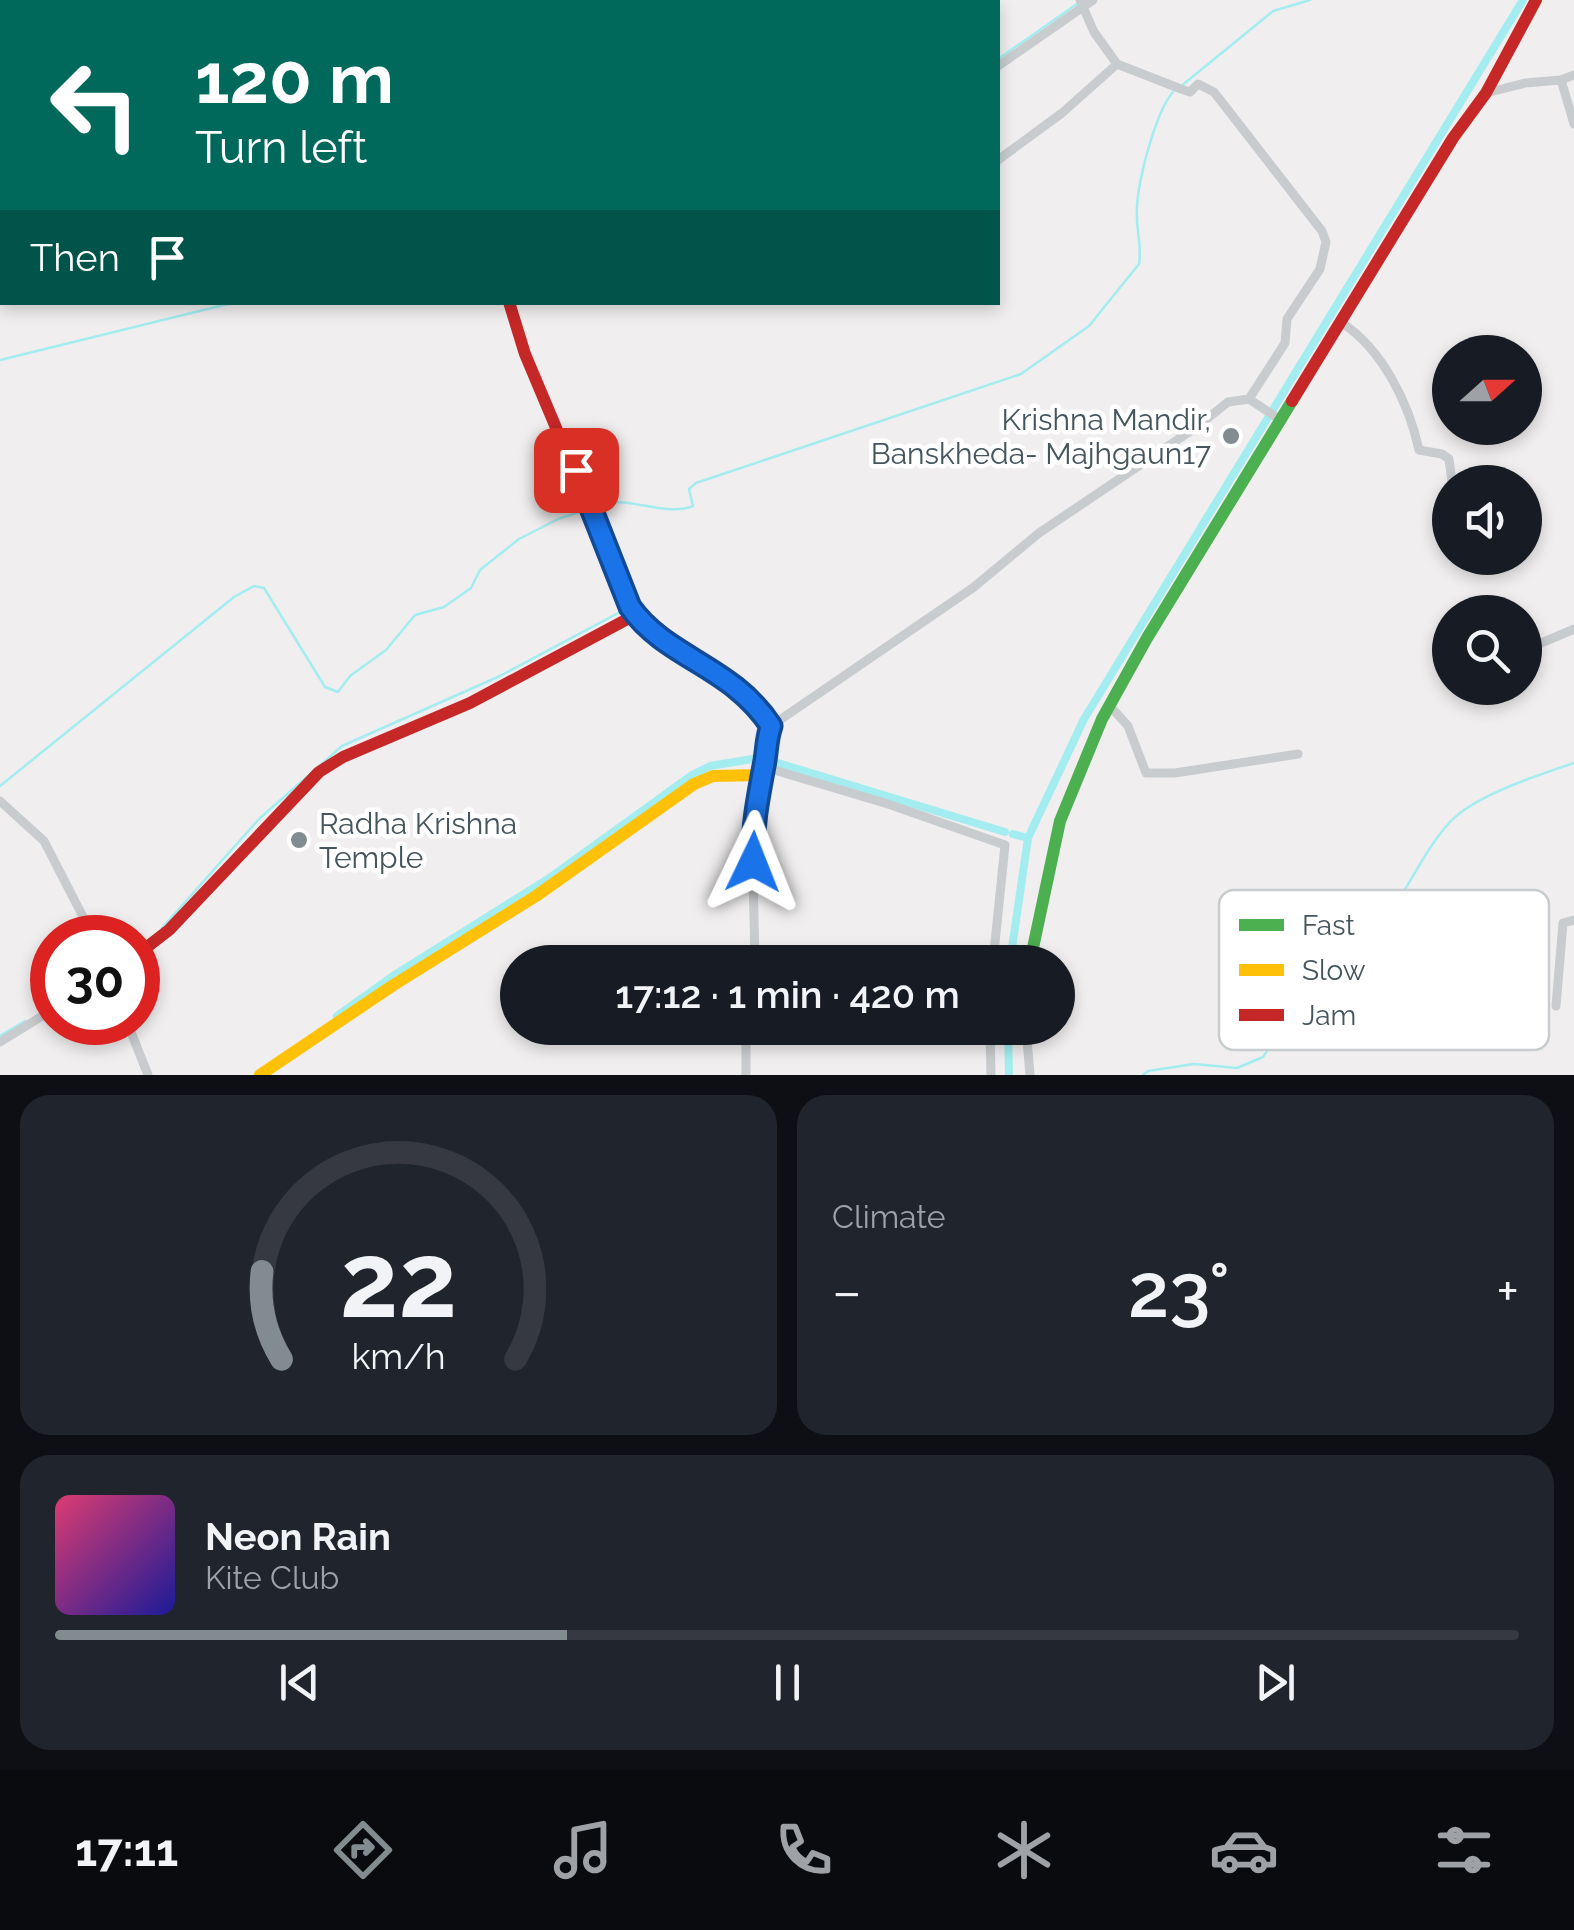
<!DOCTYPE html>
<meta charset="utf-8">
<style>
:root{--surface:#171b24;--page:#20242c;--text:#f1f3f6;--muted:#9ea1a6;--line:#363941;--accent:#818b90}
body{margin:0;font-family:Raleway,sans-serif;background:var(--page);color:var(--text);height:100vh;display:flex;flex-direction:column;font-size:38px;white-space:nowrap}
*{box-sizing:border-box;margin:0}
p{font-size:32px;color:var(--muted)}
.icon{flex:none;width:55px;height:55px;fill:none;stroke:currentColor;stroke-width:2;stroke-linecap:round;stroke-linejoin:round}
.map{position:relative;height:1075px;overflow:hidden}
.sheet{display:flex;flex-direction:column;gap:20px;padding:20px;background:#0d0f14;flex:1}
.sheet>*{flex:none}
.banner{position:absolute;left:0px;top:0px;width:1000px;height:305px;box-shadow:0 5px 15px #0003;background:#00695c;color:#fff;overflow:hidden}
.needle{width:65px;rotate:69deg}
.fabs{position:absolute;left:1432px;top:335px;display:grid;gap:20px}
.fabs a{display:grid;place-items:center;width:110px;height:110px;border-radius:50%;background:var(--surface);box-shadow:0 5px 15px #0003;font-size:50px}
.speed{position:absolute;left:30px;top:915px;display:flex;gap:20px;font-size:50px;font-weight:700;text-align:center}
.speed>*{display:grid;place-content:center;width:130px;height:130px;border-radius:50%;background:var(--surface);box-shadow:0 5px 15px #0003;line-height:1}
.speed .limit{border:15px solid #d22;background:#fff;color:#111}
.pin{position:absolute;display:grid;place-items:center;width:85px;height:85px;color:#fff;margin:-42px;border-radius:20px;box-shadow:0 5px 15px #0006}
.me{position:absolute;width:110px;margin:-55px;rotate:2deg;stroke-linejoin:round;filter:drop-shadow(0 0 8px #0008)}
.turn{display:flex;align-items:center;gap:35px;height:210px;padding:0 30px;font-size:45px}
.turn .icon{width:130px;height:130px;stroke-width:2.5}
.turn b{display:block;font-size:70px;line-height:85px}
.then{display:flex;align-items:center;height:95px;padding:0 30px;background:#0003;gap:20px;font-size:38px}
.big{font-size:75px;font-weight:600;line-height:1.1}
.sheet .widget{flex:1;display:flex;flex-direction:column;justify-content:center;gap:15px;min-width:0;padding:0 35px;border-radius:30px;background:var(--page)}
.sheet .dial{align-items:center;gap:0}
.dial svg{height:260px;overflow:visible;fill:none;stroke:var(--line);stroke-width:7;stroke-linecap:round;text-anchor:middle}
.dial text{fill:var(--text);stroke:none}
.song{display:flex;align-items:center;gap:30px}
.cover{width:120px;height:120px;border-radius:15px;background:linear-gradient(135deg,hsl(340 70% 55%),hsl(240 70% 35%))}
.played{height:10px;border-radius:5px;background:linear-gradient(90deg,var(--accent) 35%,var(--line) 35%)}
.keys{display:flex;justify-content:space-around;direction:ltr}
.heat{display:flex;justify-content:space-between;align-items:center;font-size:55px;direction:ltr}
.sheet .tiles{flex:1;display:grid;gap:20px;grid-template-columns:1fr 1fr}
.widget:last-child{grid-column:span 2}
.trip{position:absolute;left:500px;top:945px;width:575px;height:100px;border-radius:50px;background:var(--surface);box-shadow:0 5px 15px #0003;font-weight:600;line-height:100px;text-align:center}
.menu{display:flex;height:160px;justify-content:space-around;align-items:center;background:#090b0e;color:var(--muted)}
.menu .icon{width:70px;height:70px}
.menu .selected{color:var(--accent)}
.menu b{font-size:45px;color:var(--text)}
.map>svg:first-child{display:block}
.lines{fill:none;stroke-linecap:round;stroke-linejoin:round}
.stream{stroke:#a3edf1;stroke-width:2.5}
.canal{stroke:#a3edf1;stroke-width:8}
.street{stroke:#c8ccce;stroke-width:9}
.fast{stroke:#4caf50;stroke-width:12}
.slow{stroke:#ffc107;stroke-width:12}
.jam{stroke:#c62828;stroke-width:12}
.route-casing{stroke:#114b97;stroke-width:25}
.route{stroke:#1a73e8;stroke-width:18}
.poi-dot{fill:#818b90;stroke:#fff;stroke-width:4}
.labels{text-anchor:middle;dominant-baseline:central;stroke-width:9;stroke-linejoin:round;paint-order:stroke}
.poi-label{font-size:30px;fill:#45555d;stroke:#fff;text-anchor:end}
.key{fill:#fff;stroke:#c7ccce;stroke-width:2.5}
.key-label{font-size:28px;fill:#45555d}
</style>
<div class="map">
<svg width="1574" height="1075" viewBox="0 0 1574 1075">
<rect width="100%" height="100%" fill="#f0eeef"/>
<g class="lines">
<!-- stream -->
<g class="stream">
<polyline points="998,59 1077,4"/>
<polyline points="1180,87 1273,11 1310,0"/>
<polyline points="0,360 236,302"/>
<path d="M 596,506 C 625,493 664,518 693,506 L 689,489 L 696,483 L 1021,374 L 1089,326 L 1139,264 C 1142,248 1137,234 1137,218 C 1135,188 1155,113 1173,92"/>
<polyline points="0,786 234,597 254,586 264,588 325,687 338,692 350,676 386,650 415,615 444,607 471,588 480,570 519,539 558,519 589,509"/>
<polyline points="162,928 260,818 342,746 500,676 622,611"/>
<polyline points="0,1036 25,1021"/>
<path d="M 1143,1075 L 1148,1071 L 1194,1064 L 1237,1068 L 1263,1057 L 1275,1039 L 1286,998 C 1333,977 1367,948 1395,905 C 1414,877 1427,847 1450,822 C 1475,795 1539,775 1574,763"/>
</g>
<!-- canal -->
<g class="canal">
<polyline points="768,760 1005,832"/>
<polyline points="1013,834 1028,838"/>
<polyline points="1010,962 1028,838 1084,719 1523,0"/>
<polyline points="337,1016 393,976 548,879 692,775 710,766 759,758"/>
<polyline points="1008,1028 1009,1075"/>
</g>
<!-- street -->
<g class="street">
<polyline points="1080,0 1094,32 1117,64 1181,89 1190,92 1198,84 1214,92 1322,231 1326,242 1320,269 1287,319 1285,343 1249,399"/>
<polyline points="527,2 527,0"/>
<polyline points="0,54 2,53"/>
<polyline points="998,66 1093,0"/>
<polyline points="1561,80 1574,124"/>
<polyline points="1486,93 1525,83 1561,80 1574,75"/>
<polyline points="998,160 1062,113 1117,64"/>
<path d="M 1342,323 C 1382,349 1409,403 1419,450 L 1442,454 L 1449,459 L 1452,482"/>
<polyline points="1525,650 1574,629"/>
<polyline points="1110,706 1128,726 1146,773 1175,773 1298,754"/>
<polyline points="771,726 974,587 1039,533 1198,426 1228,402 1249,399 1282,421"/>
<polyline points="764,767 888,804 1005,845 993,962"/>
<polyline points="0,801 44,841 94,938"/>
<polyline points="755,962 752,830 760,775"/>
<polyline points="1556,1006 1563,923 1574,920"/>
<polyline points="127,1022 148,1075"/>
<polyline points="746,1028 746,1075"/>
<polyline points="990,1028 991,1075"/>
<polyline points="1026,1028 1030,1075"/>
<polyline points="0,1042 52,1010"/>
</g>
<!-- fast -->
<polyline class="fast" points="1030,962 1060,821 1102,719 1147,638 1292,401"/>
<!-- slow -->
<polyline class="slow" points="260,1075 392,986 536,896 694,784 713,776 760,775 771,726 731,681 640,624 618,575"/>
<!-- jam -->
<g class="jam">
<polyline points="509,302 525,354 618,575"/>
<polyline points="1292,401 1453,138 1486,93 1536,0"/>
<polyline points="138,954 169,930 319,772 343,757 470,703 635,615"/>
</g>
</g>
<g class="lines">
<!-- route casing -->
<g class="route-casing">
<path id="route" d="M 576,470 L 630,607 C 667,659 731,665 771,726 C 766,740 767,752 764,766 C 758,798 752,828 753,862"/>
</g>
<!-- route -->
<use href="#route" class="route"/>
</g>
<!-- markers -->
<g class="poi-dot">
<circle cx="1231" cy="436" r="10"/>
<circle cx="299" cy="840" r="10"/>
</g>
<g class="labels">
<!-- poi labels -->
<g class="poi-label">
<text x="1211" y="419">Krishna Mandir,<tspan x="1211" dy="34">Banskheda- Majhgaun17</tspan></text>
<text x="319" y="823" text-anchor="start">Radha Krishna<tspan x="319" dy="34">Temple</tspan></text>
</g>
</g>
<!-- legend -->
<rect x="1219" y="890" width="330" height="160" rx="15" class="key"/>
<rect x="1239" y="919" width="45" height="12" fill="#4caf50"/>
<rect x="1239" y="964" width="45" height="12" fill="#ffc107"/>
<rect x="1239" y="1009" width="45" height="12" fill="#c62828"/>
<g class="key-label">
<text x="1302" y="935">Fast</text>
<text x="1302" y="980">Slow</text>
<text x="1302" y="1025">Jam</text>
</g>
</svg>
<div class="fabs">
<a><svg class="needle" viewBox="-14 -14 28 28"><path d="M0-13l5 13h-10z" fill="#e53935"/><path d="M0 13l5-13h-10z" fill="#9ea1a6"/></svg></a>
<a><svg class="icon" aria-label="sound" viewBox="0 0 24 24"><path d="M4 9h4l5-4v14l-5-4H4zM17 9q2 3 0 6"/></svg></a>
<a><svg class="icon" aria-label="search" viewBox="0 0 24 24"><circle cx="10" cy="10" r="6"/><path d="M15 15l6 6"/></svg></a>
</div>
<div class="speed"><div class="limit">30</div></div>
<div class="pin" style="left:576px;top:470px;background:#d93025"><svg class="icon" aria-label="arrive" viewBox="0 0 24 24"><path d="M6 21V4h12l-3 4 3 4H6"/></svg></div>
<svg class="me" style="left:753px;top:862px" viewBox="-20 -20 40 40"><path d="M0-17L14 15 0 8-14 15z" fill="#1a73e8" stroke="#fff" stroke-width="4"/></svg>
<div class="trip">17:12 · 1 min · 420 m</div>
<div class="banner">
<div class="turn"><svg class="icon" aria-label="left" viewBox="0 0 24 24"><path d="M17 20v-9H6M10 6l-5 5 5 5"/></svg><div><b>120 m</b>Turn left</div></div>
<div class="then">Then<svg class="icon" aria-label="arrive" viewBox="0 0 24 24"><path d="M6 21V4h12l-3 4 3 4H6"/></svg></div>
</div>
</div>
<section class="sheet">
<div class="tiles">
<div class="widget dial"><svg viewBox="0 0 100 80">
<path d="M14 69A42 42 0 1 1 86 69"/>
<path d="M14 69A42 42 0 0 1 8 42" stroke="#818b90"/>
<text x="50" y="56" font-size="32" font-weight="700">22</text>
<text x="50" y="72" font-size="11">km/h</text>
</svg></div>
<div class="widget"><p>Climate</p>
<div class="heat"><a>−</a><b class="big">23°</b><a>+</a></div>
</div>
<div class="widget">
<div class="song"><i class="cover"></i><div><b>Neon Rain</b><p>Kite Club</p></div></div>
<div class="played"></div>
<div class="keys"><svg class="icon" aria-label="previous" viewBox="0 0 24 24"><path d="M18 5L8 12l10 7zM5 5v14"/></svg><svg class="icon" aria-label="pause" viewBox="0 0 24 24"><path d="M8 5v14M16 5v14"/></svg><svg class="icon" aria-label="next" viewBox="0 0 24 24"><path d="M6 5l10 7-10 7zM19 5v14"/></svg></div>
</div>
</div>
</section>
<nav class="menu">
<b>17:11</b>
<svg class="icon selected" aria-label="directions" viewBox="0 0 24 24"><path d="M12 3l9 9-9 9-9-9zM9 14v-3h6M13 9l2 2-2 2"/></svg>
<svg class="icon" aria-label="music" viewBox="0 0 24 24"><path d="M9 18V5l10-2v13"/><circle cx="6" cy="18" r="3"/><circle cx="16" cy="16" r="3"/></svg>
<svg class="icon" aria-label="phone" viewBox="0 0 24 24"><path d="M5 4h4l2 5-3 2q2 4 5 5l2-3 5 2v4C11 20 4 13 5 4z"/></svg>
<svg class="icon" aria-label="climate" viewBox="0 0 24 24"><path d="M12 3v18M4 7l16 10M4 17L20 7"/></svg>
<svg class="icon" aria-label="car" viewBox="0 0 24 24"><path d="M5 17H2v-5l4-1 3-4h7l3 4 3 1v5h-3M9 17h6M6 11h13"/><circle cx="7" cy="17" r="2"/><circle cx="17" cy="17" r="2"/></svg>
<svg class="icon" aria-label="filters" viewBox="0 0 24 24"><path d="M4 7h16M4 17h16"/><circle cx="9" cy="7" r="2"/><circle cx="15" cy="17" r="2"/></svg>
</nav>
